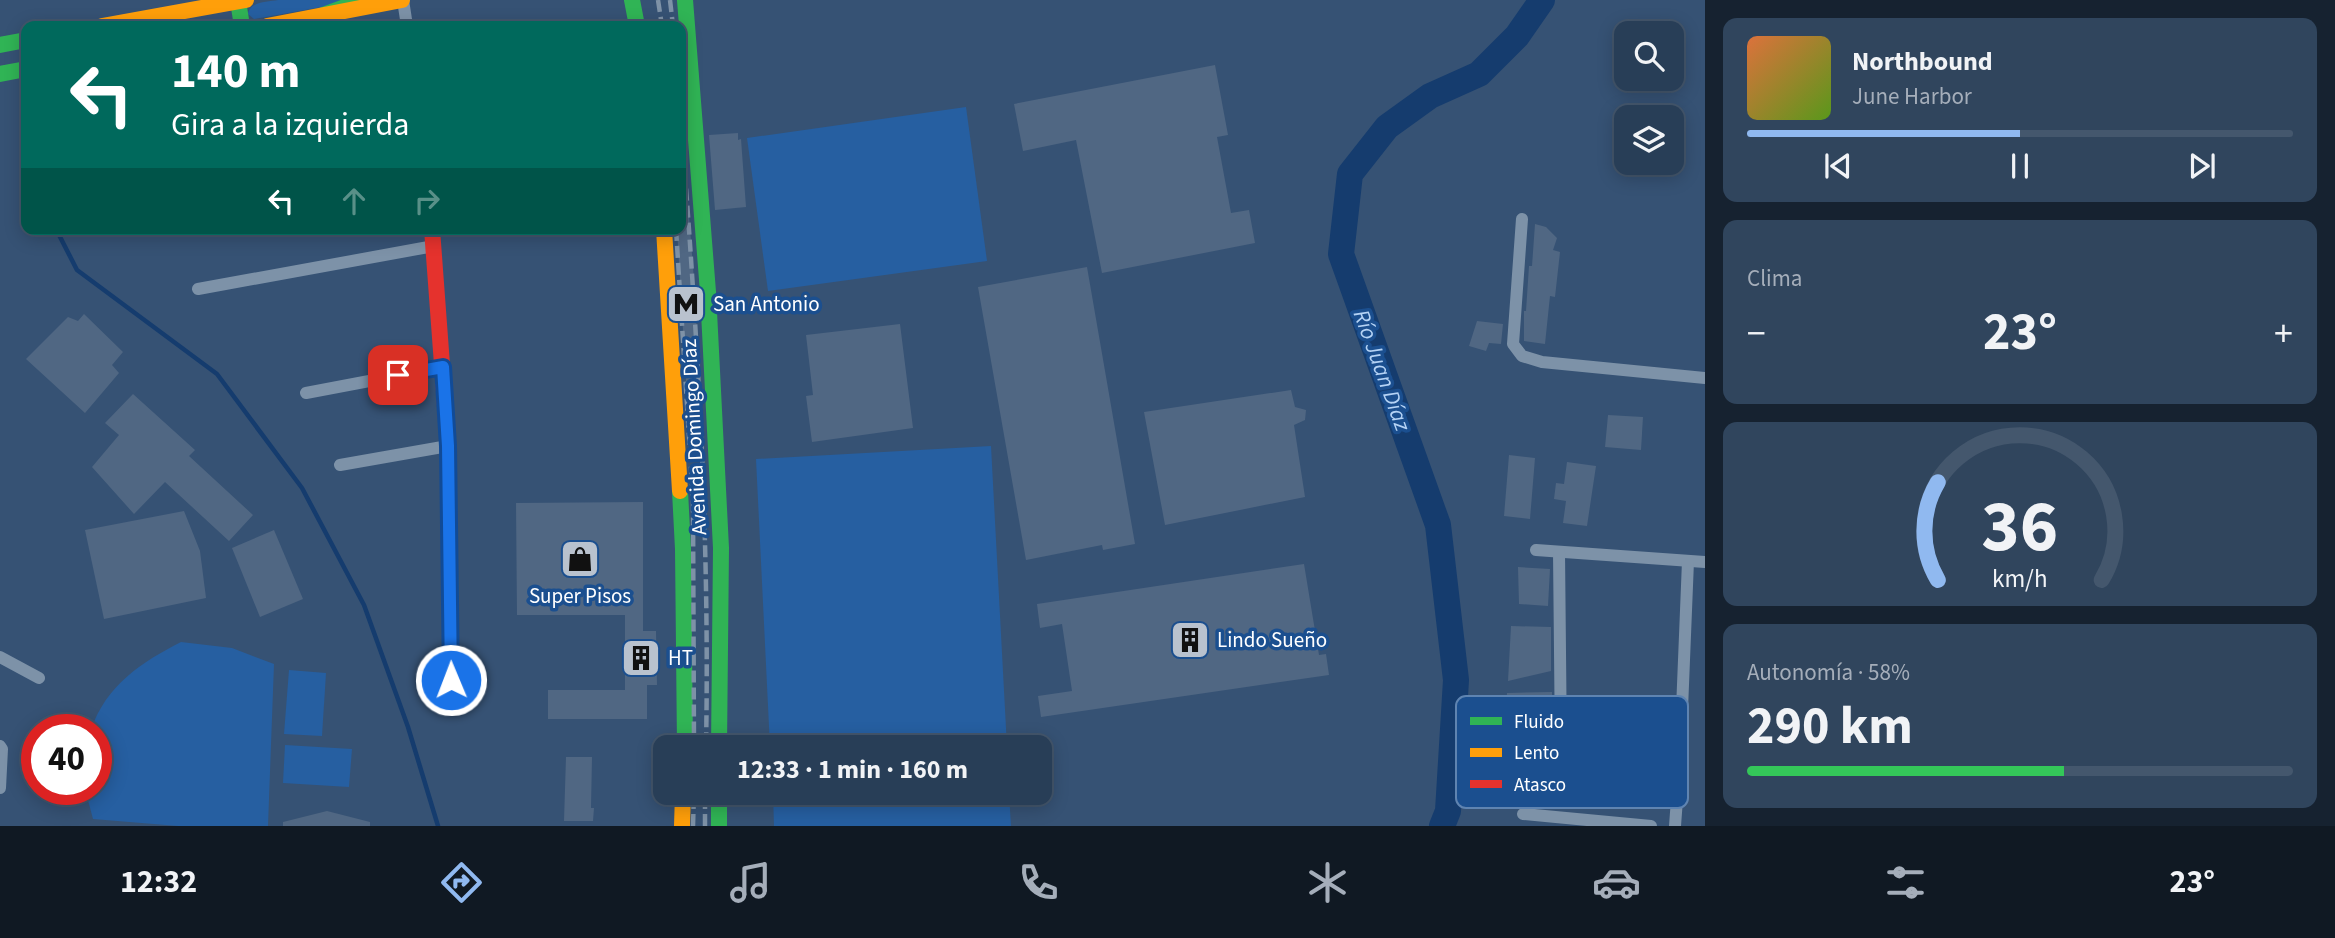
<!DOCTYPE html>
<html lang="es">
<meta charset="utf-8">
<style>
:root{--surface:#283e57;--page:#30455d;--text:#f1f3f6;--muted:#a5aeba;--line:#44576d;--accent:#90b9f0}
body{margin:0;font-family:"Source Sans 3",sans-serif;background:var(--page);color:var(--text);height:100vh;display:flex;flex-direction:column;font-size:26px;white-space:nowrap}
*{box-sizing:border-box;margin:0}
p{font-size:23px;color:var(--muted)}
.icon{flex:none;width:38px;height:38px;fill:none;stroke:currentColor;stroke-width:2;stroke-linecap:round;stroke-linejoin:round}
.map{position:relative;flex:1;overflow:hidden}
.drawer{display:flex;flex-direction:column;gap:18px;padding:18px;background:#162230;width:630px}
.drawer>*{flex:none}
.guide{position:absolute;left:21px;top:21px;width:665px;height:214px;border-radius:14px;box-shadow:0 4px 18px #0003,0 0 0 2px var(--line);background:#00695c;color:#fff;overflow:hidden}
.tools{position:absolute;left:1614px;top:21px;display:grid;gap:14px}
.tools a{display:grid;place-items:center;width:70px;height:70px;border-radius:14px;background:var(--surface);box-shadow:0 4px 18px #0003,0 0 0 2px var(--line);font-size:35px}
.speed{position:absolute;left:21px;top:714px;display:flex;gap:14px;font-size:35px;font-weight:700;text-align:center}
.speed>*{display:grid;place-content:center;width:91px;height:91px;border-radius:50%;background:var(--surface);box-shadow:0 4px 18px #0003,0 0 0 2px var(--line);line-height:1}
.speed .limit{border:10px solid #d22;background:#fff;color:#111}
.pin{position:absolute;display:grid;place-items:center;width:60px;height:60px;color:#fff;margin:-30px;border-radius:14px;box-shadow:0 4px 10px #0006}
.me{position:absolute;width:77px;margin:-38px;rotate:359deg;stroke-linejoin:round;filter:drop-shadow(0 0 5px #0008)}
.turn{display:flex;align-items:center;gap:24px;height:147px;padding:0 35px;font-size:32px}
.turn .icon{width:91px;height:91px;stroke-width:2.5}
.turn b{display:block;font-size:49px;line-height:60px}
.lanes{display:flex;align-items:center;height:66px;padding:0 35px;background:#0003;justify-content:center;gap:35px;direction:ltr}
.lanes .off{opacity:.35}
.big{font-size:52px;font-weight:700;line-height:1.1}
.drawer .widget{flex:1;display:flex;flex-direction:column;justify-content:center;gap:10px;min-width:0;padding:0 24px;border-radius:14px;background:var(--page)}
.drawer .dial{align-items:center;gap:0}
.dial svg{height:182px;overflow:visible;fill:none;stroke:var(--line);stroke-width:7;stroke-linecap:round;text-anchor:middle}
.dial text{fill:var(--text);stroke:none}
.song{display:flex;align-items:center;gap:21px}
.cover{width:84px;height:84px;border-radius:10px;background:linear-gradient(135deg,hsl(20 70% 55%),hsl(90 70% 35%))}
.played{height:7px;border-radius:4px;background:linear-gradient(90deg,var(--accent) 50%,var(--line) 50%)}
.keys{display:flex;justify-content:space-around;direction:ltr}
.heat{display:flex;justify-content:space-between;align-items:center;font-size:38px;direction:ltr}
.charge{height:10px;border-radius:5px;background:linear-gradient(90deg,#34c759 58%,var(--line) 0)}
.trip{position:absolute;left:653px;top:735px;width:399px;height:70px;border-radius:14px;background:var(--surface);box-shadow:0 4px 18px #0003,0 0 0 2px var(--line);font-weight:700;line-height:70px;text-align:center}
.menu{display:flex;height:112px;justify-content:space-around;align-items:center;background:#101923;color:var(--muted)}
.menu .icon{width:49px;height:49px}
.menu .current{color:var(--accent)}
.menu b{font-size:32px;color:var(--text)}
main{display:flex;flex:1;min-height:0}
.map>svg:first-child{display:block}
.green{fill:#265fa1}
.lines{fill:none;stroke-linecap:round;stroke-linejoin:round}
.stream{stroke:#153c6e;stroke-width:4.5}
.river{stroke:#153c6e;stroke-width:26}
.building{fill:#506783}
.street{stroke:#7d92a8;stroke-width:12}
.fast{stroke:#30b455;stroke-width:16}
.slow{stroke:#ff9f0a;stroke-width:16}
.jam{stroke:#e5322d;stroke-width:16}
.rail{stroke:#7e92a7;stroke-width:4.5;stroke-dasharray:12 5;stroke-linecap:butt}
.route-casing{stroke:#114b97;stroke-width:18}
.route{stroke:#1a73e8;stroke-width:12}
.labels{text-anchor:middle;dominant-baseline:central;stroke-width:7;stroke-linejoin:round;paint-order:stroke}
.poi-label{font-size:21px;fill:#fff;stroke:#1b4f8f;text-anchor:start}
.street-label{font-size:21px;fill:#fff;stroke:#1b4f8f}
.water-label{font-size:23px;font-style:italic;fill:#b5d3f5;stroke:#1b4f8f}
.key{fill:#1b4f8f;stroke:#5f84b1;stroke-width:2}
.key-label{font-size:19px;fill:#fff}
</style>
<main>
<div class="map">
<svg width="1705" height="826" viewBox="0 0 1705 826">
<rect width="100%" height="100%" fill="#365274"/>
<!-- green -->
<g class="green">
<path d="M 278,0 L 342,0 L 322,7 L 254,19 L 248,14 C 250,1 267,2 278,0 Z"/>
<polygon points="966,107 987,261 768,291 747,138"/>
<polygon points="991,446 1007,747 770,747 756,459"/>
<path d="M 181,642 L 232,648 L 274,664 L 268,826 L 178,826 L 93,819 L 85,789 L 96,789 L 96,730 L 91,730 C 106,685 142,662 181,642 Z"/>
<polygon points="289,670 326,673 322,736 284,734"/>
<polygon points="285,745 352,749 349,787 283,783"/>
<polygon points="773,793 1009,793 1011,826 774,826"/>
</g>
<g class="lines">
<!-- stream -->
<g class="stream">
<polyline points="25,170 26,172"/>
<polyline points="56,229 77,270 217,374 302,488 364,605 408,727 438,826"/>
</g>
<!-- river -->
<polyline class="river" points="1442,826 1448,811 1456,680 1438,525 1341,254 1350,174 1387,127 1430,96 1479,74 1517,36 1542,0"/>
</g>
<!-- building -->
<g class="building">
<polygon points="1215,65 1228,135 1217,137 1231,213 1249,210 1255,243 1102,273 1076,140 1023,151 1014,104"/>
<polygon points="738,133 738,140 741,139 746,207 715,210 709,135"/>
<polygon points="681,137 683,137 695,293 699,380 686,381 677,229 681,229"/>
<polygon points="1535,224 1546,227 1557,238 1553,250 1560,252 1555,297 1550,296 1545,344 1524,341 1524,311 1526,311 1529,266 1532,266"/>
<polygon points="1087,267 1135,544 1103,550 1102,545 1026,560 978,287"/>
<polygon points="84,314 123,352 112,365 119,373 85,413 26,359 68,317 78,321"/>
<polygon points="1477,321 1503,324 1501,344 1489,343 1486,351 1469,346"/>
<polygon points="900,324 913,428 812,442 806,396 813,395 806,335"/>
<polygon points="1291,390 1295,407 1306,410 1305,420 1294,425 1305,497 1165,525 1144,412"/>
<polygon points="133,394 195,450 189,456 253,515 229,541 165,482 134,514 92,467 119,435 105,423"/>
<polygon points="1608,415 1643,417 1641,450 1605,447"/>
<polygon points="1509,455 1535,458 1530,519 1504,516"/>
<polygon points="1567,462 1596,466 1587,526 1563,523 1566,501 1554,499 1556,483 1564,484"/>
<polygon points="643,502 643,631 656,631 657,685 647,685 647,719 548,719 548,690 625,690 625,615 517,615 516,503"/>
<polygon points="184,511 200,551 206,598 104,619 85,530"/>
<polygon points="274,530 303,599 260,617 232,548"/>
<polygon points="1304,564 1319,655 1326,654 1329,675 1041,717 1038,696 1072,691 1062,624 1040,628 1037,604"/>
<polygon points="1518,567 1550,569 1548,606 1519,604"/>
<polygon points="1511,626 1551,627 1551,671 1508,681"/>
<polygon points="1552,692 1552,747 1504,748 1507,693"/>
<polygon points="566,757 592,757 591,808 594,808 593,821 564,821"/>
<polygon points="327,811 370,822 370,826 283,826 283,822"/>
</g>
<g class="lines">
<!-- street -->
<g class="street">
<polyline points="403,0 407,26"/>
<polyline points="1522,219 1513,344 1522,356 1542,362 1705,378"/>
<polyline points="198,289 434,246"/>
<polyline points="306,393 443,367"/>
<polyline points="340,465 448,446"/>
<polyline points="1536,550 1705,562"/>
<polyline points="1559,552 1561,751"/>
<polyline points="0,657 39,678"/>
<polyline points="1681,734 1688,561"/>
<polyline points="0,746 2,749 0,788"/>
<polyline points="1523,814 1651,826"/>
<polyline points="1675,826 1679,772"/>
</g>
<!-- fast -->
<g class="fast">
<polyline points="632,0 637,26"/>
<polyline points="685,0 708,292 721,548 719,747"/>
<polyline points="238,1 242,26"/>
<polyline points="323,15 364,0"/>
<polyline points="0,45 26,40"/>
<polyline points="0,74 26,69"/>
<polyline points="680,491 683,549 685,747"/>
<polyline points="450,569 451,680"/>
<polyline points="719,793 719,826"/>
</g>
<!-- slow -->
<g class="slow">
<polyline points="102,26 246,0"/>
<polyline points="267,26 402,0"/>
<polyline points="664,229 680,491"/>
<polyline points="682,826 683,793"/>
</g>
<!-- jam -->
<polyline class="jam" points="432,229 448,446 450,569"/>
<!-- rail -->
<g class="rail">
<polyline points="658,0 662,26"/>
<polyline points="670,0 673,26"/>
<path d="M 681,121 C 697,329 710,538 706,747"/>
<polyline points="676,229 693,500 694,747"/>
<polyline points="693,826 694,793"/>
<polyline points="705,826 705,793"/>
</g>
</g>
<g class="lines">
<!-- route casing -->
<g class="route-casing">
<polyline id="route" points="398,375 443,367 448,446 451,680"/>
</g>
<!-- route -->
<use href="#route" class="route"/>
</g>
<!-- icons -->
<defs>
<g id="metro-square" transform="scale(2.0125)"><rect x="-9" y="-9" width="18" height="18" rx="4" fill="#b9c2ce" stroke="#1b4f8f"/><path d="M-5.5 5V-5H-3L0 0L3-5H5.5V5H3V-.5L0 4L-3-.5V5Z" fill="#111"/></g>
<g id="shop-square" transform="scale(2.0125)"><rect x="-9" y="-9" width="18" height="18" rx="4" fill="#b9c2ce" stroke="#1b4f8f"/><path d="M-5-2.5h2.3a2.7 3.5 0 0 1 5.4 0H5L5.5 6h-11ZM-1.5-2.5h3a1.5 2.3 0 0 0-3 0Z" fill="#111"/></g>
<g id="building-square" transform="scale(2.0125)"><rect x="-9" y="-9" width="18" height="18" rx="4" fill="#b9c2ce" stroke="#1b4f8f"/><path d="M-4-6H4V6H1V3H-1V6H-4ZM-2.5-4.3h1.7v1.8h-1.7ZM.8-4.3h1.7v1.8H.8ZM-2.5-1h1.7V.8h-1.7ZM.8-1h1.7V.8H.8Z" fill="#111"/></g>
</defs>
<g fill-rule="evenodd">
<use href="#metro-square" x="686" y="304"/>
<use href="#shop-square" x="580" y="559"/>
<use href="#building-square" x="1190" y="640"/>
<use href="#building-square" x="641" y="658"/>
</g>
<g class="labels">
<!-- poi labels -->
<g class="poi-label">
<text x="713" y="304">San Antonio</text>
<text x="580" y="596" text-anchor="middle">Super Pisos</text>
<text x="1217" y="640">Lindo Sueño</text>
<text x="668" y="658">HT</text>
</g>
<!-- street labels -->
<g class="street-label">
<text transform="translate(694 437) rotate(-93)">Avenida Domingo Díaz</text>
</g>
<!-- water labels -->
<g class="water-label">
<text transform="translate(1382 370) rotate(70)">Río Juan Díaz</text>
</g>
</g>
<!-- legend -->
<rect x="1456" y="696" width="232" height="112" rx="10" class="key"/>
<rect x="1470" y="717" width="32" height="8" fill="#30b455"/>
<rect x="1470" y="748" width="32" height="9" fill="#ff9f0a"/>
<rect x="1470" y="780" width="32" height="8" fill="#e5322d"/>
<g class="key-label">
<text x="1514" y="728">Fluido</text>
<text x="1514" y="759">Lento</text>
<text x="1514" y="791">Atasco</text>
</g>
</svg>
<div class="tools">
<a><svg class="icon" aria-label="search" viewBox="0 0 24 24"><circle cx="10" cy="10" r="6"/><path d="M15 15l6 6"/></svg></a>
<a><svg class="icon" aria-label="layers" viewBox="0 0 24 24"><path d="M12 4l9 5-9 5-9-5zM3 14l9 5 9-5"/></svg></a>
</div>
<div class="speed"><div class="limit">40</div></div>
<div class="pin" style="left:398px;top:375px;background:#d93025"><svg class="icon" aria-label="arrive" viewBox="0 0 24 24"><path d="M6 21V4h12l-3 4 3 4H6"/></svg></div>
<svg class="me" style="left:451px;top:680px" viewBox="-20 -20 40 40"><circle r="17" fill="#1a73e8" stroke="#fff" stroke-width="3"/><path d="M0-11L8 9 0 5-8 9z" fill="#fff"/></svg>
<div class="trip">12:33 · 1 min · 160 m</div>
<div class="guide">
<div class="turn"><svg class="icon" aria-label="left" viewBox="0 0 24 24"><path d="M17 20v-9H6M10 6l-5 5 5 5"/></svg><div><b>140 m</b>Gira a la izquierda</div></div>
<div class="lanes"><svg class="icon" aria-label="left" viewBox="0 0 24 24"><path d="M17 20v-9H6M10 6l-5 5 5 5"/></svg><svg class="icon off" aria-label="ahead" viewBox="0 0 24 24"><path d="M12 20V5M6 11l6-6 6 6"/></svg><svg class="icon off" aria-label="right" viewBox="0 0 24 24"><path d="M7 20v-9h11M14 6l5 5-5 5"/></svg></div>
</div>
</div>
<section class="drawer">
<div class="widget">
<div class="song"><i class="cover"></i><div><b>Northbound</b><p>June Harbor</p></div></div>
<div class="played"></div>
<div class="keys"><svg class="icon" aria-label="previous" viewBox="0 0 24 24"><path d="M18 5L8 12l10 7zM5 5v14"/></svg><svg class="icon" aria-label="pause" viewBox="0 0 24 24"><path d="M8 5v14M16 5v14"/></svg><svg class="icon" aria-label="next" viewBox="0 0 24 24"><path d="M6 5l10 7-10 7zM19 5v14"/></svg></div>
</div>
<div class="widget"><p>Clima</p>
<div class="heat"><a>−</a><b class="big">23°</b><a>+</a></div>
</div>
<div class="widget dial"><svg viewBox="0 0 100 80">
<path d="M14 69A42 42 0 1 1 86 69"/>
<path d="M14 69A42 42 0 0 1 14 26" stroke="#90b9f0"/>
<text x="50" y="56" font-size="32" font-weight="700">36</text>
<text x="50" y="72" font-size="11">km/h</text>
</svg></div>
<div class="widget"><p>Autonomía · 58%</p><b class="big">290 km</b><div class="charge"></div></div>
</section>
</main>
<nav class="menu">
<b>12:32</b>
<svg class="icon current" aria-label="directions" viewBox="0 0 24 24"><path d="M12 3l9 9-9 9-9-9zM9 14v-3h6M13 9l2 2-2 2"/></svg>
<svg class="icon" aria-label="music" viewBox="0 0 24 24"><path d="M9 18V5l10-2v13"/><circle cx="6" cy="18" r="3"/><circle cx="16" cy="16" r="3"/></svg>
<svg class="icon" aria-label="phone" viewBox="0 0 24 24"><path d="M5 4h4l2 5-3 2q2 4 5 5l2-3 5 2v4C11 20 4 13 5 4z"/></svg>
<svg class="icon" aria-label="climate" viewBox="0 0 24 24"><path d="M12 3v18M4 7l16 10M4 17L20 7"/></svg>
<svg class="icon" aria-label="car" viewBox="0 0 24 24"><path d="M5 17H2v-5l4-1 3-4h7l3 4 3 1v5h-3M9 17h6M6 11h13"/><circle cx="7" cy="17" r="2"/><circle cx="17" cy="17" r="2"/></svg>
<svg class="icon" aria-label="filters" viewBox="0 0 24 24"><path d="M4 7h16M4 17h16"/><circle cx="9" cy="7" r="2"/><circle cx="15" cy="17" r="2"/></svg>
<b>23°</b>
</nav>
